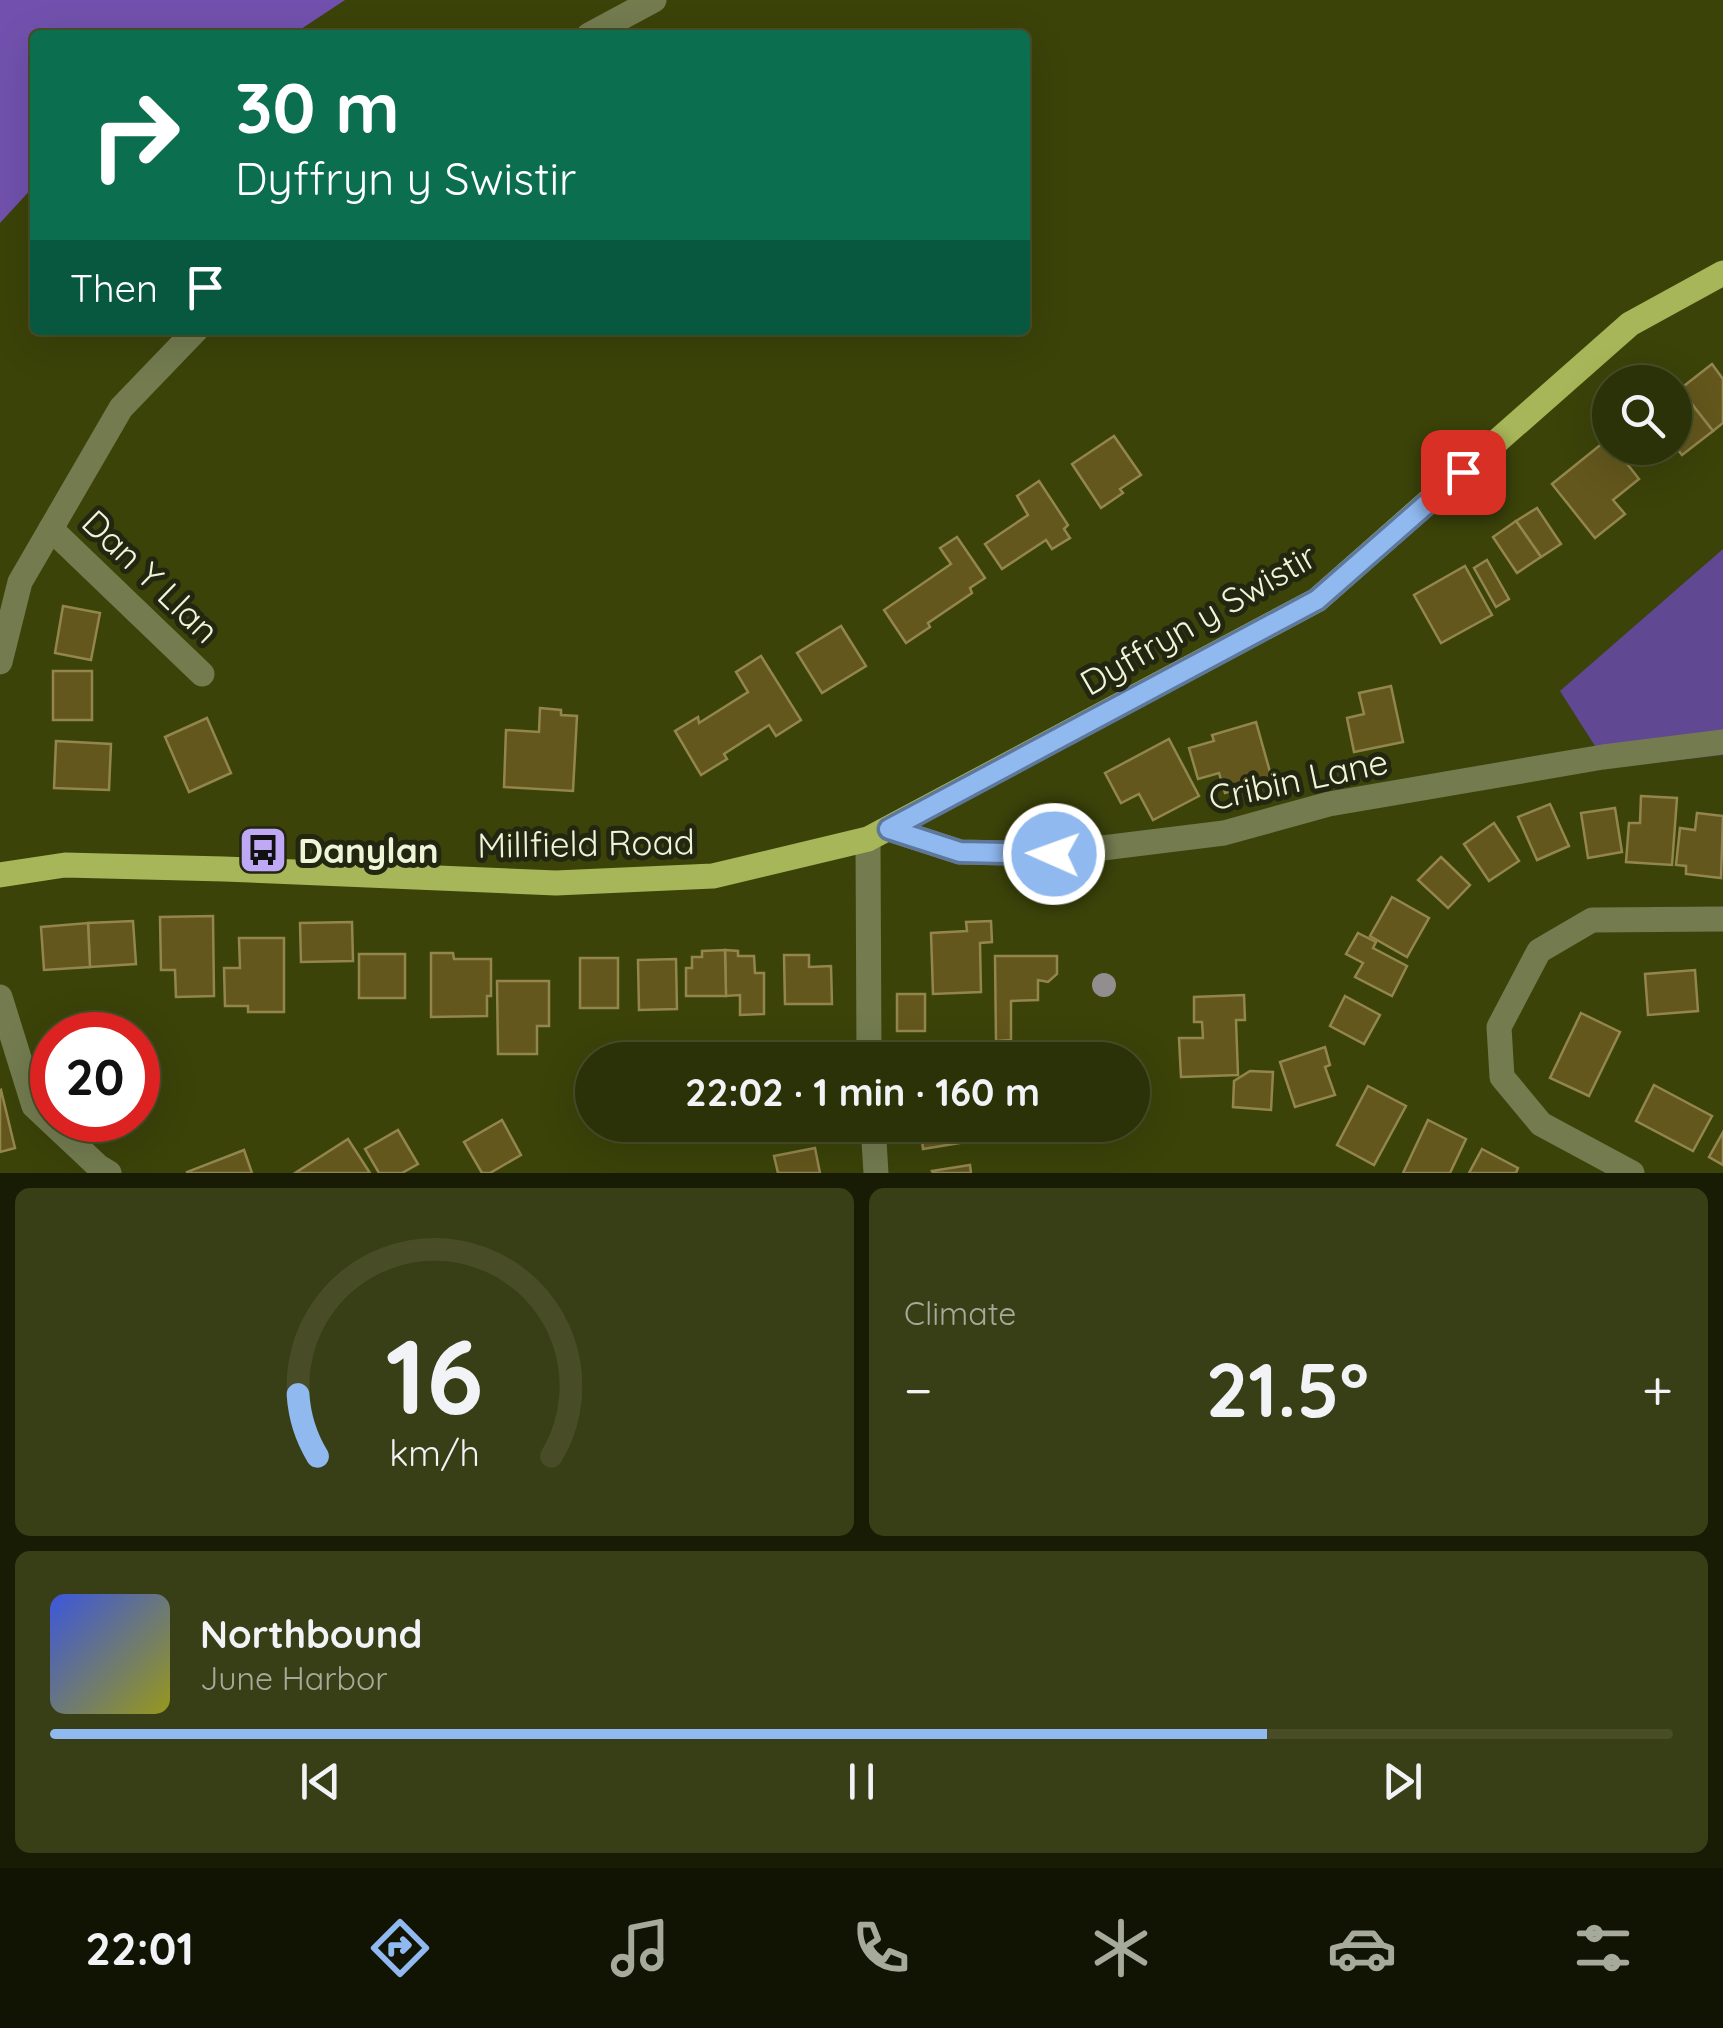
<!DOCTYPE html>
<meta charset="utf-8">
<style>
:root{--surface:#2c3207;--page:#383e15;--text:#f1f3f6;--muted:#a6aa9b;--line:#484d28;--accent:#90b9f0}
body{margin:0;font-family:Quicksand,sans-serif;background:var(--page);color:var(--text);height:100vh;display:flex;flex-direction:column;font-size:38px;white-space:nowrap}
*{box-sizing:border-box;margin:0}
p{font-size:32px;color:var(--muted)}
.icon{flex:none;width:55px;height:55px;fill:none;stroke:currentColor;stroke-width:2;stroke-linecap:round;stroke-linejoin:round}
.map{position:relative;height:1173px;overflow:hidden}
.details{display:flex;flex-direction:column;gap:15px;padding:15px;background:#181c04;flex:1}
.details>*{flex:none}
.guide{position:absolute;left:30px;top:30px;width:1000px;height:305px;border-radius:10px;box-shadow:0 10px 40px #0002,0 0 0 2px var(--line);background:#0b6e4f;color:#fff;overflow:hidden}
.fabs{position:absolute;left:1592px;top:365px;display:grid;gap:20px}
.fabs a{display:grid;place-items:center;width:100px;height:100px;border-radius:50%;background:var(--surface);box-shadow:0 10px 40px #0002,0 0 0 2px var(--line);font-size:50px}
.speed{position:absolute;left:30px;top:1012px;display:flex;gap:20px;font-size:50px;font-weight:700;text-align:center}
.speed>*{display:grid;place-content:center;width:130px;height:130px;border-radius:50%;background:var(--surface);box-shadow:0 10px 40px #0002,0 0 0 2px var(--line);line-height:1}
.speed .limit{border:15px solid #d22;background:#fff;color:#111}
.pin{position:absolute;display:grid;place-items:center;width:85px;height:85px;color:#fff;margin:-42px;border-radius:20px;box-shadow:0 5px 15px #0006}
.me{position:absolute;width:110px;margin:-55px;rotate:272deg;stroke-linejoin:round;filter:drop-shadow(0 0 8px #0008)}
.turn{display:flex;align-items:center;gap:35px;height:210px;padding:0 40px;font-size:45px}
.turn .icon{width:130px;height:130px;stroke-width:2.5}
.turn b{display:block;font-size:70px;line-height:85px}
.then{display:flex;align-items:center;height:95px;padding:0 40px;background:#0003;gap:20px;font-size:38px}
.big{font-size:75px;font-weight:700;line-height:1.1}
.details .tile{flex:1;display:flex;flex-direction:column;justify-content:center;gap:15px;min-width:0;padding:0 35px;border-radius:15px;background:var(--page)}
.details .dial{align-items:center;gap:0}
.dial svg{height:260px;overflow:visible;fill:none;stroke:var(--line);stroke-width:7;stroke-linecap:round;text-anchor:middle}
.dial text{fill:var(--text);stroke:none}
.song{display:flex;align-items:center;gap:30px}
.cover{width:120px;height:120px;border-radius:15px;background:linear-gradient(135deg,hsl(230 70% 55%),hsl(60 70% 35%))}
.played{height:10px;border-radius:5px;background:linear-gradient(90deg,var(--accent) 75%,var(--line) 75%)}
.keys{display:flex;justify-content:space-around;direction:ltr}
.heat{display:flex;justify-content:space-between;align-items:center;font-size:55px;direction:ltr}
.details .tiles{flex:1;display:grid;gap:15px;grid-template-columns:1fr 1fr}
.tile:last-child{grid-column:span 2}
.trip{position:absolute;left:575px;top:1042px;width:575px;height:100px;border-radius:50px;background:var(--surface);box-shadow:0 10px 40px #0002,0 0 0 2px var(--line);font-weight:700;line-height:100px;text-align:center}
.tab-bar{display:flex;height:160px;justify-content:space-around;align-items:center;background:#121403;color:var(--muted)}
.tab-bar .icon{width:70px;height:70px}
.tab-bar .active{color:var(--accent)}
.tab-bar b{font-size:45px;color:var(--text)}
.map>svg:first-child{display:block}
.green{fill:#614892}
.forest{fill:#7151ad}
.building{fill:#63571d;stroke:#93864d;stroke-width:2.5}
.lines{fill:none;stroke-linecap:round;stroke-linejoin:round}
.minor{stroke:#737b4f;stroke-width:25}
.major{stroke:#a6b658;stroke-width:25}
.tree{fill:#928e8f}
.route-casing{stroke:#5e789c;stroke-width:25}
.route{stroke:#90b9f0;stroke-width:18}
.labels{text-anchor:middle;dominant-baseline:central;stroke-width:10;stroke-linejoin:round;paint-order:stroke}
.street-label{font-size:35px;fill:#eff6d8;stroke:#232711}
.poi-label{font-size:35px;font-weight:bold;fill:#eff6d8;stroke:#232711;text-anchor:start}
</style>
<div class="map">
<svg width="1723" height="1173" viewBox="0 0 1723 1173">
<rect width="100%" height="100%" fill="#3b4309"/>
<!-- green -->
<polygon class="green" points="1723,549 1723,755 1609,768 1560,691"/>
<!-- forest -->
<polygon class="forest" points="0,0 345,0 292,35 35,35 35,185 0,223"/>
<!-- building -->
<g class="building">
<polygon points="1712,364 1723,379 1723,423 1713,431 1680,389"/>
<polygon points="1680,389 1713,431 1682,455 1675,446 1675,393"/>
<polygon points="1114,436 1141,475 1120,489 1123,493 1101,508 1072,464"/>
<polygon points="1604,442 1617,459 1621,456 1639,479 1613,500 1625,514 1595,538 1552,484"/>
<polygon points="1039,481 1068,525 1064,529 1070,538 1052,549 1046,540 1002,569 985,544 1028,515 1017,496"/>
<polygon points="1537,508 1561,544 1541,557 1516,521"/>
<polygon points="1516,521 1541,557 1517,573 1493,537"/>
<polygon points="957,537 985,578 970,588 972,593 928,623 930,627 906,643 884,610 951,564 940,548"/>
<polygon points="1487,560 1509,599 1496,607 1474,568"/>
<polygon points="1465,566 1492,615 1441,643 1414,595"/>
<polygon points="63,606 100,613 91,660 55,653"/>
<polygon points="841,626 866,666 822,693 797,653"/>
<polygon points="761,656 801,720 776,736 769,725 724,754 727,759 701,775 675,731 698,717 699,723 748,692 736,672"/>
<rect x="53" y="671" width="39" height="49"/>
<polygon points="1391,686 1403,742 1354,752 1347,718 1364,714 1359,693"/>
<polygon points="540,708 561,710 561,715 577,716 573,791 504,787 506,730 539,732"/>
<polygon points="207,718 231,773 189,792 165,737"/>
<polygon points="1256,722 1272,779 1225,793 1219,773 1198,779 1189,748 1214,741 1212,735"/>
<polygon points="1169,739 1199,796 1153,820 1139,794 1121,803 1105,773"/>
<polygon points="56,741 111,744 109,790 54,788"/>
<polygon points="1641,796 1677,798 1672,865 1626,862 1629,823 1640,823"/>
<polygon points="1550,804 1569,846 1537,860 1518,817"/>
<polygon points="1615,808 1622,852 1588,858 1581,813"/>
<polygon points="1697,813 1723,816 1721,878 1686,874 1686,866 1676,865 1680,828 1695,830"/>
<polygon points="1494,823 1519,861 1489,881 1464,844"/>
<polygon points="1441,857 1470,885 1448,908 1418,880"/>
<polygon points="1392,897 1429,918 1407,957 1370,936"/>
<polygon points="213,916 214,996 176,997 175,970 161,970 160,917"/>
<polygon points="133,921 136,964 90,967 88,923"/>
<polygon points="991,921 992,942 980,943 981,992 933,994 931,933 967,931 966,922"/>
<polygon points="352,922 353,961 301,962 300,923"/>
<polygon points="88,923 90,967 44,970 41,927"/>
<polygon points="1358,933 1376,942 1373,948 1407,966 1392,996 1355,977 1363,963 1346,954"/>
<polygon points="239,938 284,938 284,1012 248,1012 248,1006 225,1006 224,968 240,968"/>
<polygon points="725,950 738,951 738,956 754,956 755,973 764,973 764,1014 740,1015 740,995 726,996"/>
<polygon points="725,950 726,996 686,996 686,968 692,968 692,957 702,957 702,951"/>
<polygon points="431,953 453,953 454,959 491,959 491,996 487,996 487,1016 431,1017"/>
<rect x="359" y="954" width="46" height="44"/>
<polygon points="784,955 809,955 809,967 831,966 832,1004 785,1004"/>
<polygon points="995,956 1057,956 1057,974 1048,982 1038,980 1038,1000 1011,1001 1011,1040 996,1041"/>
<rect x="580" y="958" width="38" height="50"/>
<polygon points="676,959 677,1009 639,1010 638,960"/>
<polygon points="1695,970 1698,1011 1648,1015 1645,974"/>
<polygon points="497,981 549,981 549,1026 537,1026 537,1054 498,1054"/>
<rect x="897" y="994" width="28" height="37"/>
<polygon points="1244,995 1245,1020 1236,1020 1238,1075 1181,1077 1179,1038 1203,1038 1202,1022 1194,1022 1194,997"/>
<polygon points="1345,996 1380,1015 1364,1044 1330,1026"/>
<polygon points="1581,1013 1620,1032 1589,1096 1550,1078"/>
<polygon points="1325,1047 1330,1065 1325,1067 1335,1095 1295,1107 1280,1062"/>
<polygon points="1250,1071 1273,1072 1271,1110 1233,1107 1234,1081"/>
<polygon points="1654,1085 1712,1116 1693,1151 1636,1121"/>
<polygon points="1368,1086 1406,1106 1374,1165 1337,1145"/>
<polygon points="1,1090 15,1148 0,1152 0,1091"/>
<polygon points="502,1120 521,1155 490,1173 482,1173 464,1142"/>
<polygon points="1428,1120 1466,1139 1450,1173 1403,1173"/>
<polygon points="920,1125 963,1125 966,1142 923,1149"/>
<polygon points="398,1130 418,1164 402,1173 379,1173 365,1149"/>
<polygon points="1723,1132 1723,1165 1709,1157"/>
<polygon points="348,1139 370,1173 295,1173"/>
<polygon points="815,1148 820,1173 778,1173 774,1156"/>
<polygon points="1482,1149 1518,1168 1516,1173 1469,1173"/>
<polygon points="244,1150 252,1173 187,1173 187,1172"/>
<polygon points="970,1165 971,1173 933,1173 932,1171"/>
</g>
<g class="lines">
<!-- minor -->
<g class="minor">
<polyline points="589,35 654,0"/>
<polyline points="51,529 202,674"/>
<polyline points="0,662 20,582 121,408 196,330"/>
<polyline points="889,829 960,852 1054,854 1224,833 1329,804 1603,757 1723,742"/>
<polyline points="868,839 869,1060"/>
<polyline points="0,997 34,1106 99,1167 109,1173"/>
<polyline points="873,1125 876,1173"/>
<polyline points="1632,1173 1541,1124 1502,1077 1499,1027 1539,951 1592,920 1723,919"/>
</g>
<!-- major -->
<polyline class="major" points="0,875 65,865 224,869 556,883 713,876 868,839 1317,600 1630,324 1723,273"/>
</g>
<!-- trees -->
<circle class="tree" cx="1104" cy="985" r="12"/>
<g class="lines">
<!-- route casing -->
<g class="route-casing">
<polyline id="route" points="1054,854 960,852 889,829 1317,600 1463,472"/>
</g>
<!-- route -->
<use href="#route" class="route"/>
</g>
<!-- icons -->
<defs>
<g id="bus-square" transform="scale(2.5)"><rect x="-9" y="-9" width="18" height="18" rx="4" fill="#bfa9f4" stroke="#232711"/><path d="M-5-6H5V4H4V6H2V4H-2V6H-4V4H-5ZM-3.5-4V0h7V-4ZM-3.5 1.2v1.5H-2V1.2ZM2 1.2v1.5H3.5V1.2Z" fill="#111"/></g>
</defs>
<g fill-rule="evenodd">
<use href="#bus-square" x="263" y="850"/>
</g>
<g class="labels">
<!-- street labels -->
<g class="street-label">
<text transform="translate(151 576) rotate(44)">Dan Y Llan</text>
<text transform="translate(1198 619) rotate(-30)">Dyffryn y Swistir</text>
<text transform="translate(1298 779) rotate(-12)">Cribin Lane</text>
<text transform="translate(586 843) rotate(-1)">Millfield Road</text>
</g>
<!-- poi labels -->
<g class="poi-label">
<text x="298" y="850">Danylan</text>
</g>
</g>
</svg>
<div class="fabs">
<a><svg class="icon" aria-label="search" viewBox="0 0 24 24"><circle cx="10" cy="10" r="6"/><path d="M15 15l6 6"/></svg></a>
</div>
<div class="speed"><div class="limit">20</div></div>
<div class="pin" style="left:1463px;top:472px;background:#d93025"><svg class="icon" aria-label="arrive" viewBox="0 0 24 24"><path d="M6 21V4h12l-3 4 3 4H6"/></svg></div>
<svg class="me" style="left:1054px;top:854px" viewBox="-20 -20 40 40"><circle r="17" fill="#90b9f0" stroke="#fff" stroke-width="3"/><path d="M0-11L8 9 0 5-8 9z" fill="#fff"/></svg>
<div class="trip">22:02 · 1 min · 160 m</div>
<div class="guide">
<div class="turn"><svg class="icon" aria-label="right" viewBox="0 0 24 24"><path d="M7 20v-9h11M14 6l5 5-5 5"/></svg><div><b>30 m</b>Dyffryn y Swistir</div></div>
<div class="then">Then<svg class="icon" aria-label="arrive" viewBox="0 0 24 24"><path d="M6 21V4h12l-3 4 3 4H6"/></svg></div>
</div>
</div>
<section class="details">
<div class="tiles">
<div class="tile dial"><svg viewBox="0 0 100 80">
<path d="M14 69A42 42 0 1 1 86 69"/>
<path d="M14 69A42 42 0 0 1 8 50" stroke="#90b9f0"/>
<text x="50" y="56" font-size="32" font-weight="700">16</text>
<text x="50" y="72" font-size="11">km/h</text>
</svg></div>
<div class="tile"><p>Climate</p>
<div class="heat"><a>−</a><b class="big">21.5°</b><a>+</a></div>
</div>
<div class="tile">
<div class="song"><i class="cover"></i><div><b>Northbound</b><p>June Harbor</p></div></div>
<div class="played"></div>
<div class="keys"><svg class="icon" aria-label="previous" viewBox="0 0 24 24"><path d="M18 5L8 12l10 7zM5 5v14"/></svg><svg class="icon" aria-label="pause" viewBox="0 0 24 24"><path d="M8 5v14M16 5v14"/></svg><svg class="icon" aria-label="next" viewBox="0 0 24 24"><path d="M6 5l10 7-10 7zM19 5v14"/></svg></div>
</div>
</div>
</section>
<nav class="tab-bar">
<b>22:01</b>
<svg class="icon active" aria-label="directions" viewBox="0 0 24 24"><path d="M12 3l9 9-9 9-9-9zM9 14v-3h6M13 9l2 2-2 2"/></svg>
<svg class="icon" aria-label="music" viewBox="0 0 24 24"><path d="M9 18V5l10-2v13"/><circle cx="6" cy="18" r="3"/><circle cx="16" cy="16" r="3"/></svg>
<svg class="icon" aria-label="phone" viewBox="0 0 24 24"><path d="M5 4h4l2 5-3 2q2 4 5 5l2-3 5 2v4C11 20 4 13 5 4z"/></svg>
<svg class="icon" aria-label="climate" viewBox="0 0 24 24"><path d="M12 3v18M4 7l16 10M4 17L20 7"/></svg>
<svg class="icon" aria-label="car" viewBox="0 0 24 24"><path d="M5 17H2v-5l4-1 3-4h7l3 4 3 1v5h-3M9 17h6M6 11h13"/><circle cx="7" cy="17" r="2"/><circle cx="17" cy="17" r="2"/></svg>
<svg class="icon" aria-label="filters" viewBox="0 0 24 24"><path d="M4 7h16M4 17h16"/><circle cx="9" cy="7" r="2"/><circle cx="15" cy="17" r="2"/></svg>
</nav>
